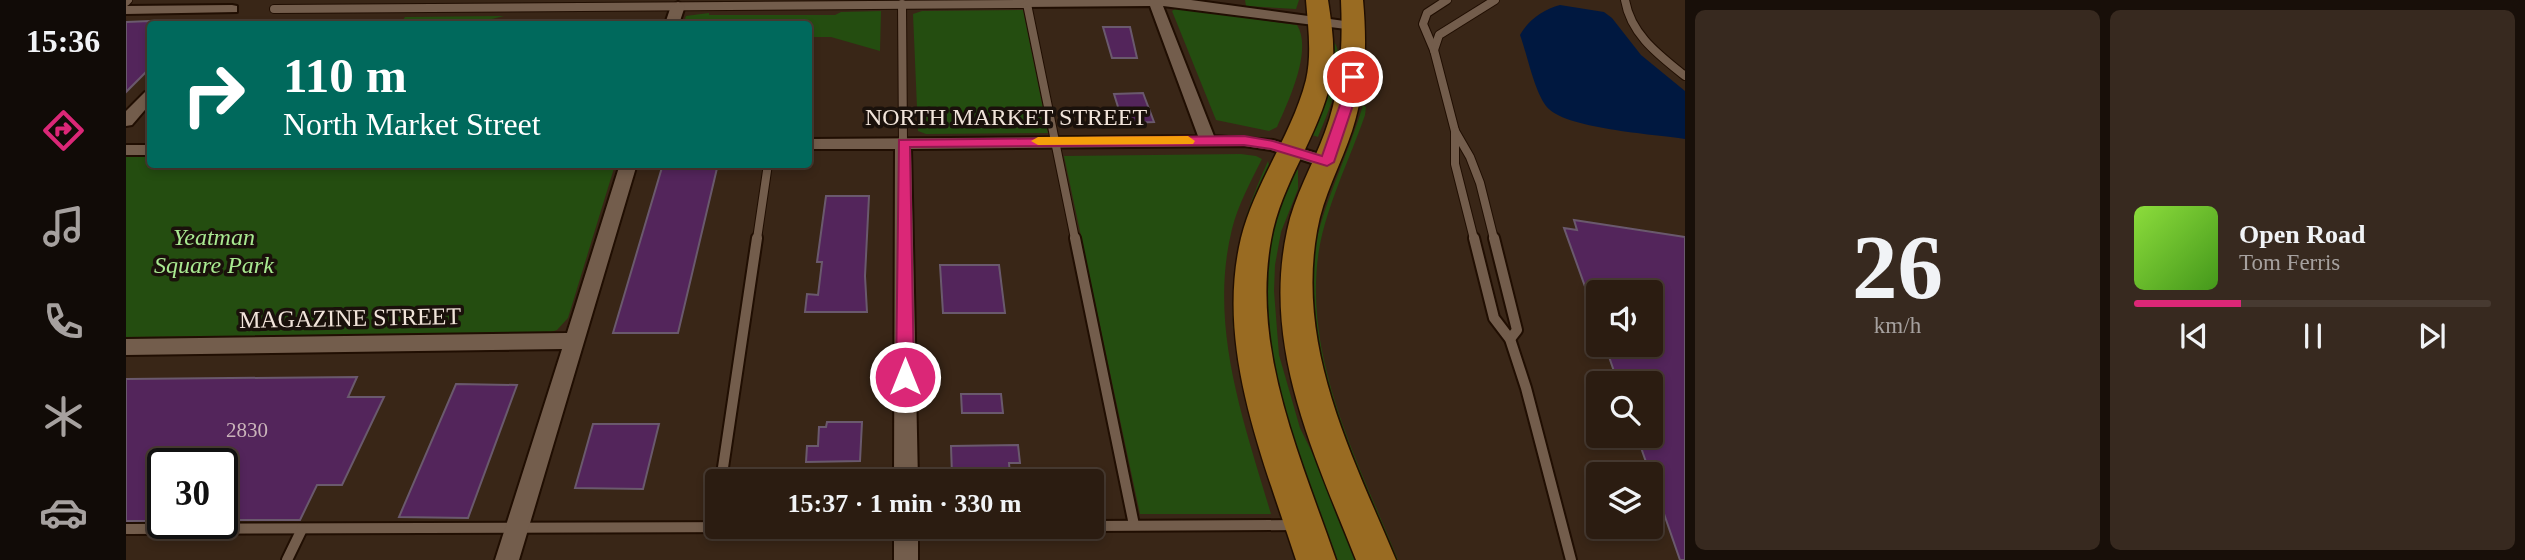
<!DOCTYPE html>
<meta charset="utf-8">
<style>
:root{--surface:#2b1c11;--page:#37291f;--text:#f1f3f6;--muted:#a6a19f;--line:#473a31;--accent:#db2777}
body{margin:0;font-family:Georgia,serif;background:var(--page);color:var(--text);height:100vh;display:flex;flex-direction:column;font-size:26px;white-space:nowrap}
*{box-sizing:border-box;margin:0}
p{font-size:23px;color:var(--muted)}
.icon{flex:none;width:38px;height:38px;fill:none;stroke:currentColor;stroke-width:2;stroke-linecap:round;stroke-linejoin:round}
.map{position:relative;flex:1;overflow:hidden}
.side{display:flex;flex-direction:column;gap:10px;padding:10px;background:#180f09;width:840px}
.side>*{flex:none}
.hud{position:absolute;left:21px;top:21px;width:665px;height:147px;border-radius:7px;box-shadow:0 4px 10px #0003,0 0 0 2px var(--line);background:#00695c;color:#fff;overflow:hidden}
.controls{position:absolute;left:1460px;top:280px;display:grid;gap:14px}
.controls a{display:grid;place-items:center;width:77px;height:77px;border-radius:7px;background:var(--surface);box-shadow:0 4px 10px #0003,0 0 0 2px var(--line);font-size:35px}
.speed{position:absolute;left:21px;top:448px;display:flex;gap:14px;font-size:35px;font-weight:700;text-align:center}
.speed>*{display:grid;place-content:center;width:91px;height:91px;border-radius:50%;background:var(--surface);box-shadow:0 4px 10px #0003,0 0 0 2px var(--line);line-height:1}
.speed .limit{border:4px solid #111;border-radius:10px;background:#fff;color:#111}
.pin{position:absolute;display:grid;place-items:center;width:60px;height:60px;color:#fff;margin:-30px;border:4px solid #fff;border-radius:50%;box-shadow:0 2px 7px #0007}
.me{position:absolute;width:77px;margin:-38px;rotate:0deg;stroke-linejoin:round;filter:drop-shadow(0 0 5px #0008)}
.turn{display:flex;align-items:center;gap:24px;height:147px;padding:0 21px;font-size:32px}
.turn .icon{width:91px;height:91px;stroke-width:2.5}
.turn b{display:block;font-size:49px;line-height:60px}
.side .tile{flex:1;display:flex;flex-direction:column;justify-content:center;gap:10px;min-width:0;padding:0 24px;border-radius:10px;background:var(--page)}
.side .dial{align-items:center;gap:0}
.dial b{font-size:91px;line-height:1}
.song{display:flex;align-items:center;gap:21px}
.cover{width:84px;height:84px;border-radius:10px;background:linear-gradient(135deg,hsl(90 70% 55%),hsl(100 70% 35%))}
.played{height:7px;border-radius:4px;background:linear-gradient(90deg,var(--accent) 30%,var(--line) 30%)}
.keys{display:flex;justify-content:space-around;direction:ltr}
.side .tiles{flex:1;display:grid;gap:10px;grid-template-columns:repeat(2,1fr)}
.trip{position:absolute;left:579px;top:469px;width:399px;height:70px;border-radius:7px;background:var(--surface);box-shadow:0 4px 10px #0003,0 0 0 2px var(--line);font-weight:700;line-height:70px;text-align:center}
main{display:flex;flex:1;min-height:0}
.tab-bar{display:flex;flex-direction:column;width:126px;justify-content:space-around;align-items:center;background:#110b07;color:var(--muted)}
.tab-bar .icon{width:49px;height:49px}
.tab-bar .selected{color:var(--accent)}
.tab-bar b{font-size:32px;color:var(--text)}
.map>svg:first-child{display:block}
.green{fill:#244d10}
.water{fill:#001840}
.building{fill:#53255b;stroke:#6a596d;stroke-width:2}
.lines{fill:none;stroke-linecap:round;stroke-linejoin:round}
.lane-far1-casing{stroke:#200e02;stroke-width:10}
.lane-casing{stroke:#200e02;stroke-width:14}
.street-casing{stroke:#200e02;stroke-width:4}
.primary-casing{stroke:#200e02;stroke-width:3}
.lane-far1{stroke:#735d4c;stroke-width:8}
.lane{stroke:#735d4c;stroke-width:10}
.street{fill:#735d4c;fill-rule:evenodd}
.primary{fill:#996b22;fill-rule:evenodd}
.route{fill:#db2777;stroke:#8e194d;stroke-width:2}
.slow{fill:#f59e0b}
.labels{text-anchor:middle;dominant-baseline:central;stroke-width:7;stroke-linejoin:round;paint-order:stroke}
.number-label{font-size:21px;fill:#cab4ba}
.street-label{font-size:24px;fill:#f1e4da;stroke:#1a110b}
.park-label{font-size:24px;font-style:italic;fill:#a9e991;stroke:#1a110b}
</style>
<main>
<nav class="tab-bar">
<b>15:36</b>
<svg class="icon selected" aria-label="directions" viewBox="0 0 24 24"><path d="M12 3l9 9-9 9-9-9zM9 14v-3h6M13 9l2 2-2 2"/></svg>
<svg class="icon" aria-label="music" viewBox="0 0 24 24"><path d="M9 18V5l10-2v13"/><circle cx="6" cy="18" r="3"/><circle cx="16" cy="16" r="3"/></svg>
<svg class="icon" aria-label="phone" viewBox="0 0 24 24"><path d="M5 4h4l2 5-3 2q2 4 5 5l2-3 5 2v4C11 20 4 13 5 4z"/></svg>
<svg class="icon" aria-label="climate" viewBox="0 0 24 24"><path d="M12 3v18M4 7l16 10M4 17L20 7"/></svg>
<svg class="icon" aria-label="car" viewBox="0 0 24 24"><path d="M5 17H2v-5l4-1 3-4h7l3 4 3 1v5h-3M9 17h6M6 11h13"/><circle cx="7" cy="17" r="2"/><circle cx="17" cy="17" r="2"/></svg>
</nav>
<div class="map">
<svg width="1559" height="560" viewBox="0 0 1559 560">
<rect width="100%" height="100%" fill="#392617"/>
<!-- green -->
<g class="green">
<polygon points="1119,0 1173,0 1170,9 1120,6"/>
<path d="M 1050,8 L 1171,25 C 1187,50 1162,102 1151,127 L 1143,131 L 1090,120 L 1046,11 Z"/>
<polygon points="897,10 922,133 800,134 792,131 787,14 796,11"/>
<polygon points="755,11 754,51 705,37 683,37 682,24 557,24 560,16 583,13 583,15 709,15 715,12"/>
<polygon points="378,16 362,20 359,24 274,24 279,17"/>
<path d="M 1205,38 C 1226,60 1202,113 1192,137 L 1183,134 Z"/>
<path d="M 1237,105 L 1240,107 L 1239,115 C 1224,159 1201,204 1193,250 C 1176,358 1233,463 1272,560 L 1265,560 C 1229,466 1168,350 1189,247 C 1199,199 1223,153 1237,105 Z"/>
<path d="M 1115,154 L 1130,156 L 1136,159 C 1125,181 1112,205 1106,229 C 1082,326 1118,422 1145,514 L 1014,514 L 938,156 Z"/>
<polygon points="0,157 24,157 24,164 489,165 442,318 431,330 422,333 0,337"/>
<path d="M 1142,161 L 1144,170 L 1111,328 L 1107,329 C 1105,261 1114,223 1142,161 Z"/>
<polygon points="1167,169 1172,170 1172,189 1155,232 1149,265 1148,291 1153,355 1174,428 1218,517 1235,560 1207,560 1157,417 1137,323 1144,231"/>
</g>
<!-- water -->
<path class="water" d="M 1434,5 L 1478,12 L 1486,18 L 1515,55 L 1559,91 L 1559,139 C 1528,134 1437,129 1420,106 C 1408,90 1401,54 1394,35 C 1402,20 1418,9 1434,5 Z"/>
<!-- building -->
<g class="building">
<polygon points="24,21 24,68 0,92 0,22"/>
<polygon points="977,27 1004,27 1011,58 986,58"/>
<polygon points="1017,93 1028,122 997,123 988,94"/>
<polygon points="537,164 592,164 552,333 487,333"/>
<polygon points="700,196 743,196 739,276 741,312 679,312 681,294 692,295 696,262 691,262"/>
<polygon points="1448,220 1559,237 1559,560 1554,560 1511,436 1524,436 1524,383 1492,383 1479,345 1524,345 1524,292 1461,292 1438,228 1451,230"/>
<polygon points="814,265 873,265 879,313 817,313"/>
<polygon points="231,377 222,397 258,397 216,485 191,485 174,520 96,520 96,464 37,464 37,521 0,521 0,379"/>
<polygon points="330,384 391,385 342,518 273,517"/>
<polygon points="835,394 875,394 877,413 836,413"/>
<polygon points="701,422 736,422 734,461 680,462 681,446 692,446 693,427 700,427"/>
<polygon points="467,424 533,424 517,489 449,488"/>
<polygon points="892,445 894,463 883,463 884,474 826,475 825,446"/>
</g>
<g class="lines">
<!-- lane-far1 casing -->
<g class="lane-far1-casing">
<g id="lane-far1">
<polyline points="1321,0 1301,13 1297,24 1308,50 1329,131 1344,157 1354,183 1368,239"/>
<path d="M 1499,0 C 1505,35 1533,55 1559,76"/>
<polyline points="0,2 2,0"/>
<polyline points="776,4 777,143"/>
<polyline points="148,9 901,4 949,239"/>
<polyline points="1308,50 1313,35 1369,0"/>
<polyline points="1329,131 1329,164 1348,239"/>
<polyline points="631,239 642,164"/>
</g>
</g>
<!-- lane casing -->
<g class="lane-casing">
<g id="lane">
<polyline points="949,238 1008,525"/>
<polyline points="1348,238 1368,318 1384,339 1400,388 1445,560"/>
<polyline points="1368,238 1391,330 1384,339"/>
<polyline points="595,481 631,238"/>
<polyline points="966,526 1171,525"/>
<polyline points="588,527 592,504"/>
<polyline points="0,529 661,527"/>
<polyline points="161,560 176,529"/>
</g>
</g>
<!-- street casing -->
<g class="street-casing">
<g id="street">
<polygon points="901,0 1065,0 1233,23 1235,26 1228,30 1037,6 1088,136 1147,140 1207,158 1209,162 1201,168 1145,150 1118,146 785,149 792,481 768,481 769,149 682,149 682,139 1072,136 1024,6 896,7 894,4"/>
<polygon points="552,2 559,6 553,24 539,24 545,6"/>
<polygon points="106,5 111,6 111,12 0,14 0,6"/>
<polygon points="24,90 24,104 6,125 0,126 0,111 19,92"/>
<rect x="0" y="145" width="24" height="10"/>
<polygon points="494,164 511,164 393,560 369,560 436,349 0,355 0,339 441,333"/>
<rect x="768" y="527" width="24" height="33"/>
</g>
</g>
<!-- primary casing -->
<g class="primary-casing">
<g id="primary">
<path d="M 1180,0 L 1202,0 C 1206,26 1210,53 1205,80 C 1193,136 1155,183 1145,240 C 1125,350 1175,458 1210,560 L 1170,560 C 1137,458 1089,347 1115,238 C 1129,182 1166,135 1180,80 C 1186,54 1182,26 1180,0 Z"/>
<path d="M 1215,0 L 1237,0 C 1241,44 1240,88 1226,131 C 1215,164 1197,196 1191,231 C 1170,348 1226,455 1270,560 L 1230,560 C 1188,454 1136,347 1161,231 C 1168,196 1187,165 1199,132 C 1215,89 1217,45 1215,0 Z"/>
</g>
</g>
<!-- lane-far1 -->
<use href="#lane-far1" class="lane-far1"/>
<!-- lane -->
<use href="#lane" class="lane"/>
<!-- street -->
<use href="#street" class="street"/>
<!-- primary -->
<use href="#primary" class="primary"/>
</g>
<!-- route -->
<polygon class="route" points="1227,73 1233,77 1228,102 1208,162 1201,166 1145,149 1118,145 784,147 788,377 785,382 779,384 773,382 770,377 773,140 1118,136 1147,141 1196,156 1215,102 1221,77"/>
<!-- slow -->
<polygon class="slow" points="1062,136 1069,141 1067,144 912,145 905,141 912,137"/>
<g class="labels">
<!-- number labels -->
<g class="number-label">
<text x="121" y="430">2830</text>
</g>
<!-- street labels -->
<g class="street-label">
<text x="880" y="117">NORTH MARKET STREET</text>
<text transform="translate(224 318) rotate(-1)">MAGAZINE STREET</text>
</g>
<!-- park labels -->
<g class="park-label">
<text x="88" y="237">Yeatman<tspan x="88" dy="28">Square Park</tspan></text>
</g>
</g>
</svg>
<div class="controls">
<a><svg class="icon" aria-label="sound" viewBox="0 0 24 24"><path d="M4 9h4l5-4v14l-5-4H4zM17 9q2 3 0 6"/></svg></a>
<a><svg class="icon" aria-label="search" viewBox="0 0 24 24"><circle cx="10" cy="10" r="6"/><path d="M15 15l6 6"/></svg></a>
<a><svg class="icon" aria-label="layers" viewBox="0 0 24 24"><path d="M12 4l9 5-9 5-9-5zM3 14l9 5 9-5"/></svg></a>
</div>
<div class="speed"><div class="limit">30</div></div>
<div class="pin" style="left:1227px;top:77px;background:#d93025"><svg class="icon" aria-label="arrive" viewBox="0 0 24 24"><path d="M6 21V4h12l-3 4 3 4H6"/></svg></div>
<svg class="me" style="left:779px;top:377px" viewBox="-20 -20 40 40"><circle r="17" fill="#db2777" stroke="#fff" stroke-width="3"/><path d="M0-11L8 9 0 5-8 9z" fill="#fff"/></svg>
<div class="trip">15:37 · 1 min · 330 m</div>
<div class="hud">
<div class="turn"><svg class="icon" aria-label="right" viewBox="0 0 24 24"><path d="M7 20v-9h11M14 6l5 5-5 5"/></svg><div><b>110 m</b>North Market Street</div></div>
</div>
</div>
<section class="side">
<div class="tiles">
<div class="tile dial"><b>26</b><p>km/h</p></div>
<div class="tile">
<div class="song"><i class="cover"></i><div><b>Open Road</b><p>Tom Ferris</p></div></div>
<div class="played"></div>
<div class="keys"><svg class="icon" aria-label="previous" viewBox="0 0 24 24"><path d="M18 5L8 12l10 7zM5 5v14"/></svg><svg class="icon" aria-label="pause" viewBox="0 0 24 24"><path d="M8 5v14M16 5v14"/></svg><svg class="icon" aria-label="next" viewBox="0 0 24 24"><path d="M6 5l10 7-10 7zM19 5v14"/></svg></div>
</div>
</div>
</section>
</main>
